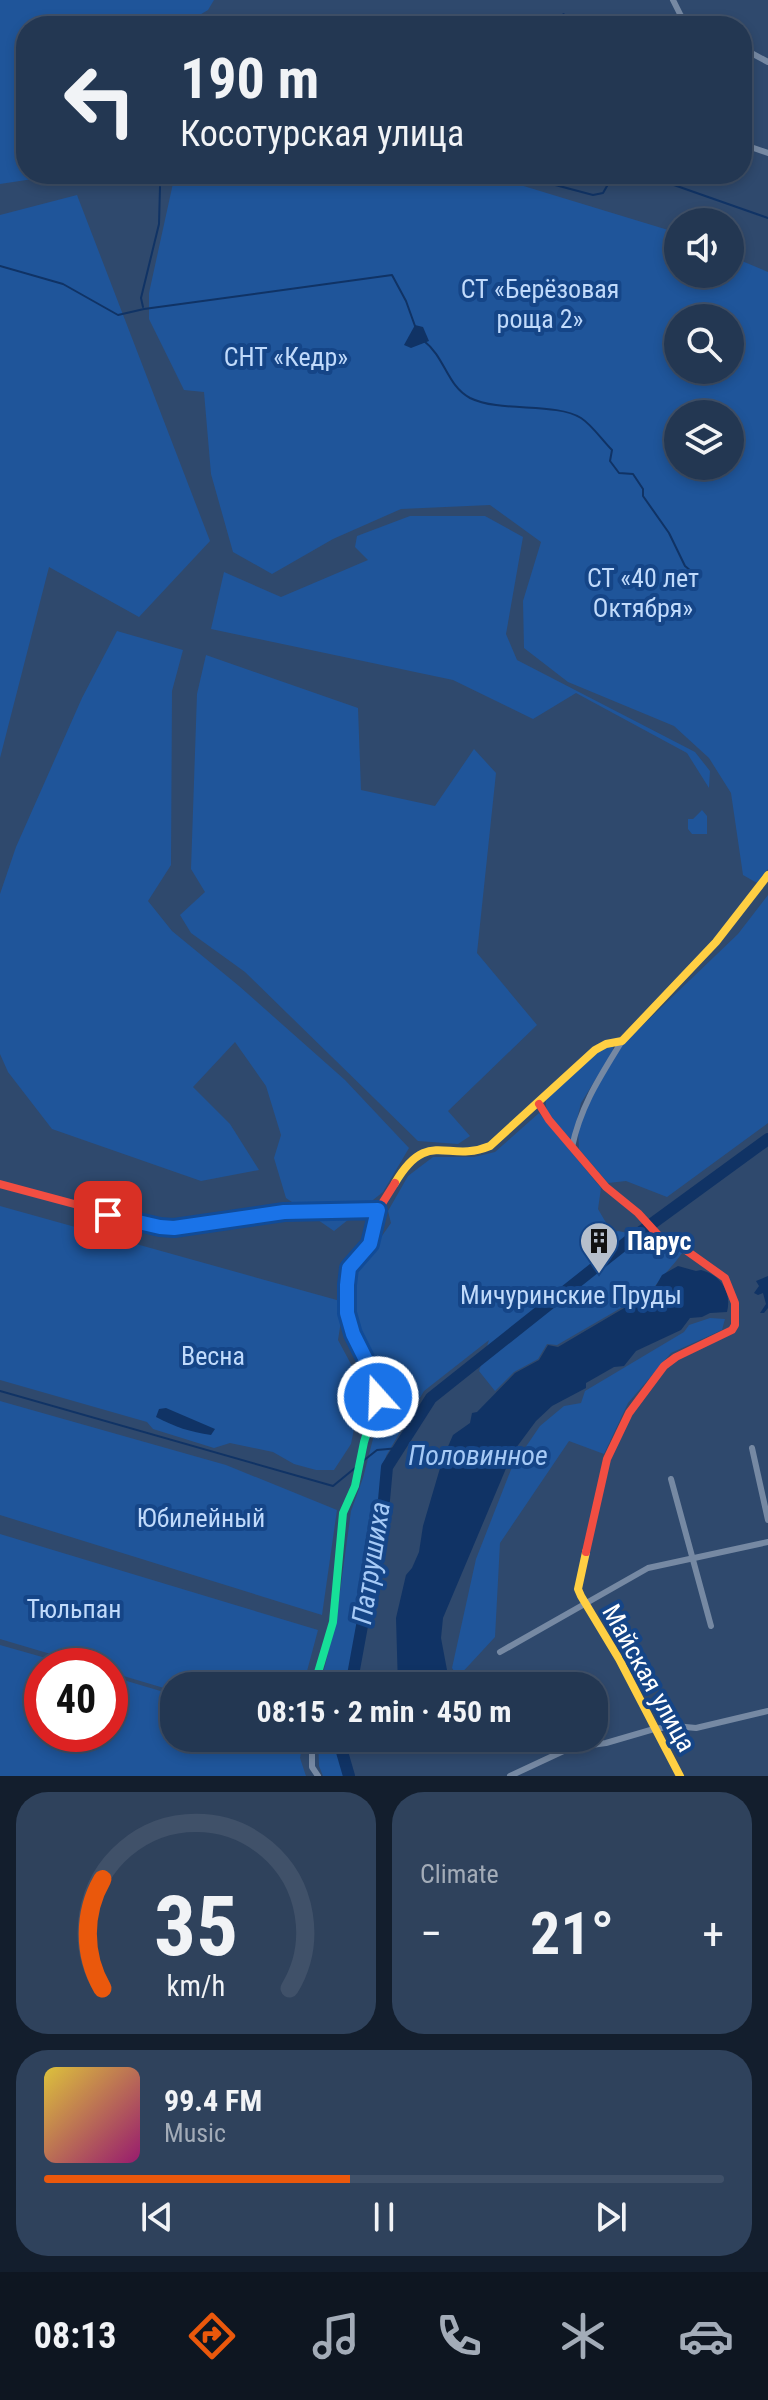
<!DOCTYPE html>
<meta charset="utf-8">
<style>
:root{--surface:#233752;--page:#2f425c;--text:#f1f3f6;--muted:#a3acb8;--line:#405169;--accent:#ea580c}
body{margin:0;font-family:"Roboto Condensed",sans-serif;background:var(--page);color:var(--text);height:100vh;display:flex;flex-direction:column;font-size:30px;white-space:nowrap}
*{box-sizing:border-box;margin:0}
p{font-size:26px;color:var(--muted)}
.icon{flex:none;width:44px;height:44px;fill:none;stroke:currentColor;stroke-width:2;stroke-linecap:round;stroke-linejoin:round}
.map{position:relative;height:1776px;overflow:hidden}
.sheet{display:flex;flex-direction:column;gap:16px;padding:16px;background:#131e2d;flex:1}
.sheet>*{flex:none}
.guide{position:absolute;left:16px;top:16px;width:736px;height:168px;border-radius:32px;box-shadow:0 4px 12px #0003,0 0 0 2px var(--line);background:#233752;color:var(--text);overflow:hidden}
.controls{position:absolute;left:664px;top:208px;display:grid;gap:16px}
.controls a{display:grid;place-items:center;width:80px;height:80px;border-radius:50%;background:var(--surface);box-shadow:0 4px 12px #0003,0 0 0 2px var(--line);font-size:40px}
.speed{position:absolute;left:24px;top:1648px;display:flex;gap:16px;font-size:40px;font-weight:700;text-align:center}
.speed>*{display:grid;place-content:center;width:104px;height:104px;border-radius:50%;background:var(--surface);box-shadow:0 4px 12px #0003,0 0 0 2px var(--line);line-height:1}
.speed .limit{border:12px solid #d22;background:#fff;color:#111}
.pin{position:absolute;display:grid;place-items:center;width:68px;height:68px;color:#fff;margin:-34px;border-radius:16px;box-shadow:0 4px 12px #0006}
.me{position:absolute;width:88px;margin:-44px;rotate:340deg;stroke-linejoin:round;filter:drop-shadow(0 0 6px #0008)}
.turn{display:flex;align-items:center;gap:28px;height:168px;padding:0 32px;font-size:36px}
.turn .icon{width:104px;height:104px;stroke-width:2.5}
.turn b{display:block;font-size:56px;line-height:68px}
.big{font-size:60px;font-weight:700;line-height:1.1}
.sheet .card{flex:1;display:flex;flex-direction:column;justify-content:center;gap:12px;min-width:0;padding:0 28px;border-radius:32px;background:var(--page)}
.sheet .dial{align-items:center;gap:0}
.dial svg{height:208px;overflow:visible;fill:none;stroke:var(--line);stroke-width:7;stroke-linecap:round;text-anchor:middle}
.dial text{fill:var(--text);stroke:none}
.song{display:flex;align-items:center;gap:24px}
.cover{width:96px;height:96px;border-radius:12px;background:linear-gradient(135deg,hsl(50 70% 55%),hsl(320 70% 35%))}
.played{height:8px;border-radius:4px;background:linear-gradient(90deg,var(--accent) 45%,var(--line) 45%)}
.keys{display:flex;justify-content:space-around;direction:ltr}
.heat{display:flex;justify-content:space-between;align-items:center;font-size:44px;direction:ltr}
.sheet .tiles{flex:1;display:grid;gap:16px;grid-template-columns:1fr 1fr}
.card:last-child{grid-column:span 2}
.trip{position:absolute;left:160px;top:1672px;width:448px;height:80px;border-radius:32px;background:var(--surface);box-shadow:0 4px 12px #0003,0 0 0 2px var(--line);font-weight:700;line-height:80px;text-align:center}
.dock{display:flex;height:128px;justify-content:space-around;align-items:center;background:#0e1621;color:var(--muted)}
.dock .icon{width:56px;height:56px}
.dock .on{color:var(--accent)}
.dock b{font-size:36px;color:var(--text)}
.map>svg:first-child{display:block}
.green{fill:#1f559a;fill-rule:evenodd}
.water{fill:#103365}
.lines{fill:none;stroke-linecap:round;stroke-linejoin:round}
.stream{stroke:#103365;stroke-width:2}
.river{stroke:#103365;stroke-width:12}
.street{stroke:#7689a3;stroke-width:6}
.fast{stroke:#16e098;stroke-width:8}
.slow{stroke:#ffcf43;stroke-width:8}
.jam{stroke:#f24e42;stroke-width:8}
.route-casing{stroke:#114b97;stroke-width:20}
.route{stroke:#1a73e8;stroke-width:14}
.labels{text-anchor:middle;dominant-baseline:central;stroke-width:8;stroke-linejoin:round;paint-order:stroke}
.park-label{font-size:26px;fill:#c0dafb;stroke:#154587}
.poi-label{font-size:26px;font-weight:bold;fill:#fff;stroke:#154587;text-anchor:start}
.street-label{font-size:26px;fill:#fff;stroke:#154587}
.water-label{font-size:28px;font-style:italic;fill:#a6caf6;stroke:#154587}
</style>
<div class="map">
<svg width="768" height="1776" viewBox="0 0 768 1776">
<rect width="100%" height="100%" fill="#2f496d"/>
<!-- green -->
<g class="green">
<polygon points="0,0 214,0 208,10 181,26 26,26 26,174 66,174 0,184"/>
<path d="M 175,174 L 484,174 L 678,233 L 678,274 L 730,274 L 730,256 L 768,272 L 768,869 L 757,883 L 743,875 L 731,793 L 709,758 L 674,726 L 568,682 L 524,648 L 523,601 L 541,542 L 490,505 L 401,509 L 333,539 L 272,574 L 233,552 L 211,474 L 204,392 L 184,390 L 149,319 L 149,293 ZM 678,318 L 730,318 L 730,370 L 678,370 ZM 678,414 L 730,414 L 730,466 L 678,466 Z"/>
<polygon points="77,195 210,541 139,617 49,567 0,758 0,215"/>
<polygon points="410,516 485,516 523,537 506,634 517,660 695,752 710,771 709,788 687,753 576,693 533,719 453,680 211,629 224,572 281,597 368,560 355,547 357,536"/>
<polygon points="117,631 183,650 172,691 171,865 148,901 172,931 239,986 345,1080 409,1148 383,1192 334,1231 286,1198 274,1158 281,1135 266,1086 235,1042 193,1087 230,1124 259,1170 201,1181 52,1129 8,1072 0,1054 0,894 16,847 82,698"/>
<polygon points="206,655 358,708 361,790 435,806 474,749 496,773 477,953 537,1025 448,1111 470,1136 458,1144 418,1141 245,972 191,933 180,915 205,892 191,869 197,694"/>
<polygon points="702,810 707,816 707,834 692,834 688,829 688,819 693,819"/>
<polygon points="768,895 768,1123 667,1197 626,1181 608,1183 579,1149 578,1130 585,1109 620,1047 738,934"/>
<path d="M 613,1045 L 613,1051 L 581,1103 L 572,1140 C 561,1129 544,1117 546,1100 L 598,1050 Z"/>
<path d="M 539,1113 L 601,1188 L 598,1209 L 612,1233 L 618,1231 L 663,1240 L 683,1252 C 673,1266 662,1276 652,1290 L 557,1345 L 547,1344 L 538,1359 L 514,1372 L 495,1391 L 479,1371 L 489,1340 L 424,1391 L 386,1456 L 347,1686 L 320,1686 L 336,1621 L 351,1511 L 363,1478 L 386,1388 L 355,1317 L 354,1276 L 391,1223 L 388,1211 L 408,1176 L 433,1157 L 474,1157 L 495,1152 Z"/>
<polygon points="0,1206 344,1302 338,1340 352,1366 357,1414 351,1444 334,1470 316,1470 294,1464 273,1452 230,1443 214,1448 153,1429 147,1422 0,1380"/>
<polygon points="710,1318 725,1319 722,1330 671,1353 628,1403 604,1454 569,1441 500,1543 495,1637 458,1677 452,1668 476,1559 512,1467 540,1426 564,1406 581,1403 585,1391 684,1332 689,1325"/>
<polygon points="0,1401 226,1465 337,1510 322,1615 0,1515"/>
<polygon points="0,1534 318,1630 303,1686 174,1686 174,1691 110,1672 110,1666 91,1666 0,1639"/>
<polygon points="0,1645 74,1666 42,1666 42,1734 110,1734 110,1676 174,1695 174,1738 304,1738 300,1758 306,1776 0,1776"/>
<polygon points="318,1738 337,1738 335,1745 345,1776 323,1776 319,1766"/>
</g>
<!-- water -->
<g class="water">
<polygon points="564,13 574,26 592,20 669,21 670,26 537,26"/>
<polygon points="415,325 423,327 429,341 411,348 404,345"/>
<path d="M 678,1266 L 696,1271 L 701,1270 C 721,1275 732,1292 727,1312 L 710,1313 L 702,1317 L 690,1318 L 681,1330 L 636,1351 L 624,1366 L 614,1367 L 586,1383 L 586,1388 L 552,1406 L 536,1421 L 513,1452 L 443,1618 L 441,1638 L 447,1670 L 442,1686 L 398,1686 L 396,1618 L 406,1575 L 412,1568 L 419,1552 L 423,1526 L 443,1458 L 453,1435 L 470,1423 L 472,1413 L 477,1412 L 515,1373 L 539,1360 L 548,1345 L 558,1347 L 653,1291 L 662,1275 Z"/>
<polygon points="768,1276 768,1308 764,1313 760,1313 766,1304 763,1293 758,1295 754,1293 759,1286 756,1281"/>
<path d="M 166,1408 L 215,1429 L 211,1435 C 190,1432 175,1427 156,1417 L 159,1409 Z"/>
</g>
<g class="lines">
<!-- stream -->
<g class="stream">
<path d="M 514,174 L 593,195 L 603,193 L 611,179 C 625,175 639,181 654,178 L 768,218"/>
<polyline points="163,178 166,174"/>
<polyline points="0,266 63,284 118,315 144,309 392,275 406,301 415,326"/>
<polyline points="143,307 141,298 159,224 160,187"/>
<path d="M 424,341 C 445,357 447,386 470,398 C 501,413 555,402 581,418 C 592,425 602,440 612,450 L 610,461 L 619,473 L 633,474 L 643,489 L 643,496 L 669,533 L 685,566 L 697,576"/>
<polyline points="0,1391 333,1486 355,1468"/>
<polyline points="363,1461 377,1450 399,1448"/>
</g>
<!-- river -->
<g class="river">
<polyline points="351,1686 383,1511 387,1467 431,1398 631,1239 768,1139"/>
<polyline points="341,1738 340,1745 349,1776"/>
</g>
<!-- street -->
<g class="street">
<polyline points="673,0 681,16 700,26"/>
<polyline points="742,48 768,62"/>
<polyline points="742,144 768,153"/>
<path d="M 572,1147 C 581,1105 600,1077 622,1041"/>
<polyline points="752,1448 768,1520"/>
<polyline points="671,1479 711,1626"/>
<polyline points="500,1652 648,1568 768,1542"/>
<polyline points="312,1738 312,1767 318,1776"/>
<polyline points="510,1776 570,1748 606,1743 654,1729 675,1726 696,1728 768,1711"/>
</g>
<!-- fast -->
<polyline class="fast" points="314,1686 333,1622 343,1513 355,1486 364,1442 378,1397 376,1380 353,1334 347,1313 349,1268 370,1244 378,1210"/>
<!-- slow -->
<g class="slow">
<path d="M 395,1183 C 428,1127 447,1164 490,1146 L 595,1050 L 606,1044 L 622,1041 L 716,942 L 768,875"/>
<polyline points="586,1552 578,1589 581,1596 619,1659 680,1776"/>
</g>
<!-- jam -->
<g class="jam">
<polyline points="539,1104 549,1120 606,1187 638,1213 659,1236 680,1246 725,1278 735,1303 735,1325 732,1330 676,1357 664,1366 629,1413 607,1459 586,1552"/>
<polyline points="0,1184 160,1227 174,1228 284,1212 378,1210 395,1183"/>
</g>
</g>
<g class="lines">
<!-- route casing -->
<g class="route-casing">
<polyline id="route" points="108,1215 160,1227 174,1228 284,1212 378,1210 370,1244 349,1268 347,1285 347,1313 353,1334 376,1380 378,1397"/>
</g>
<!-- route -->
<use href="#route" class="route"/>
</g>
<!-- icons -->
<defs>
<g id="building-pin" transform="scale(2)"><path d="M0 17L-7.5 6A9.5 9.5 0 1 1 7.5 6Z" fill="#b6bfcc" stroke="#154587"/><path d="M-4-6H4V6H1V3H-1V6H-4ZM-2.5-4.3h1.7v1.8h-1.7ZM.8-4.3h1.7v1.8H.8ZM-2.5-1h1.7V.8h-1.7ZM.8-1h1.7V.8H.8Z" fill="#111"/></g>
</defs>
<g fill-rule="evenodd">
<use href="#building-pin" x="599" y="1241"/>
</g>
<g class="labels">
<!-- park labels -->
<g class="park-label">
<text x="540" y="289">СТ «Берёзовая<tspan x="540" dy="30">роща 2»</tspan></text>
<text x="286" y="357">СНТ «Кедр»</text>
<text x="643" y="578">СТ «40 лет<tspan x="643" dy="30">Октября»</tspan></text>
<text x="571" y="1295">Мичуринские Пруды</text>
<text x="213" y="1356">Весна</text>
<text x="201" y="1518">Юбилейный</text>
<text x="74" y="1609">Тюльпан</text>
</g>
<!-- poi labels -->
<g class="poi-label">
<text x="627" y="1241">Парус</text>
</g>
<!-- street labels -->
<g class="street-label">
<text transform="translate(649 1678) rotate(61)">Майская улица</text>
</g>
<!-- water labels -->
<g class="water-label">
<text x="478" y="1455">Половинное</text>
<text transform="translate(371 1563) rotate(-81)">Патрушиха</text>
</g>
</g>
</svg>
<div class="controls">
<a><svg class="icon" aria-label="sound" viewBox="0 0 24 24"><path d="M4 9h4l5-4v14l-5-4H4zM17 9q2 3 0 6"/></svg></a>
<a><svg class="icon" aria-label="search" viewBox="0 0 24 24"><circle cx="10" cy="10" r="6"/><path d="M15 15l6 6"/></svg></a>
<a><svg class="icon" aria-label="layers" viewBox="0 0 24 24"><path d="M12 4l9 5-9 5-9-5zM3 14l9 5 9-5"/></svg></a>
</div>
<div class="speed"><div class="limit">40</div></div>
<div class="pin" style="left:108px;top:1215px;background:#d93025"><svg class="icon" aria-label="arrive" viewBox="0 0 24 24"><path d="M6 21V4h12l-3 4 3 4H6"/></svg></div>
<svg class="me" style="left:378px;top:1397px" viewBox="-20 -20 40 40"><circle r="17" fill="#1a73e8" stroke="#fff" stroke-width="3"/><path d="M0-11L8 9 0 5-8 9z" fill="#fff"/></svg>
<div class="trip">08:15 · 2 min · 450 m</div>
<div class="guide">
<div class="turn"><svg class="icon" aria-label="left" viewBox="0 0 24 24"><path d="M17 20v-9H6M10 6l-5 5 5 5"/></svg><div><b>190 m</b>Косотурская улица</div></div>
</div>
</div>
<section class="sheet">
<div class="tiles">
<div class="card dial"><svg viewBox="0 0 100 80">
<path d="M14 69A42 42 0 1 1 86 69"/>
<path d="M14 69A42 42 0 0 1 14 27" stroke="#ea580c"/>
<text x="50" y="56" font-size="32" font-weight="700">35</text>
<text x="50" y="72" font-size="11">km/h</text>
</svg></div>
<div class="card"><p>Climate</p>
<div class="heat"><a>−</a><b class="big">21°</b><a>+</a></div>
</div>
<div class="card">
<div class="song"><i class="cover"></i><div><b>99.4 FM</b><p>Music</p></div></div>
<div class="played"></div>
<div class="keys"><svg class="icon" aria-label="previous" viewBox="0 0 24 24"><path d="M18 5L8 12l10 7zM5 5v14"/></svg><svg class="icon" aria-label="pause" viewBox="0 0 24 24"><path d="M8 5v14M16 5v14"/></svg><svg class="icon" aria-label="next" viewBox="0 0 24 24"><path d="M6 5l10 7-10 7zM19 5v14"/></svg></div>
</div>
</div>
</section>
<nav class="dock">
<b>08:13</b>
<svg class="icon on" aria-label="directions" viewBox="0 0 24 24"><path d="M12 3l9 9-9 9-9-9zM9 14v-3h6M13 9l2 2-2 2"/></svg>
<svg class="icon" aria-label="music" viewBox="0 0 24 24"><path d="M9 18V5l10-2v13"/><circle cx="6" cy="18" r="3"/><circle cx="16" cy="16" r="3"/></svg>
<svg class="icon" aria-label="phone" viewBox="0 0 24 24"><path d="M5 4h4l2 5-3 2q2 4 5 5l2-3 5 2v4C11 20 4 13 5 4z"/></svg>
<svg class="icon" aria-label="climate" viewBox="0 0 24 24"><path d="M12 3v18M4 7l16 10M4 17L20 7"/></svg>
<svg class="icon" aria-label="car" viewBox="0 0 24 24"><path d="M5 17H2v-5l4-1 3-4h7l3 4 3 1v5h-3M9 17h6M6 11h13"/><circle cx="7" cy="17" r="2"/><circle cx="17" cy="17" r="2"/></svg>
</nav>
